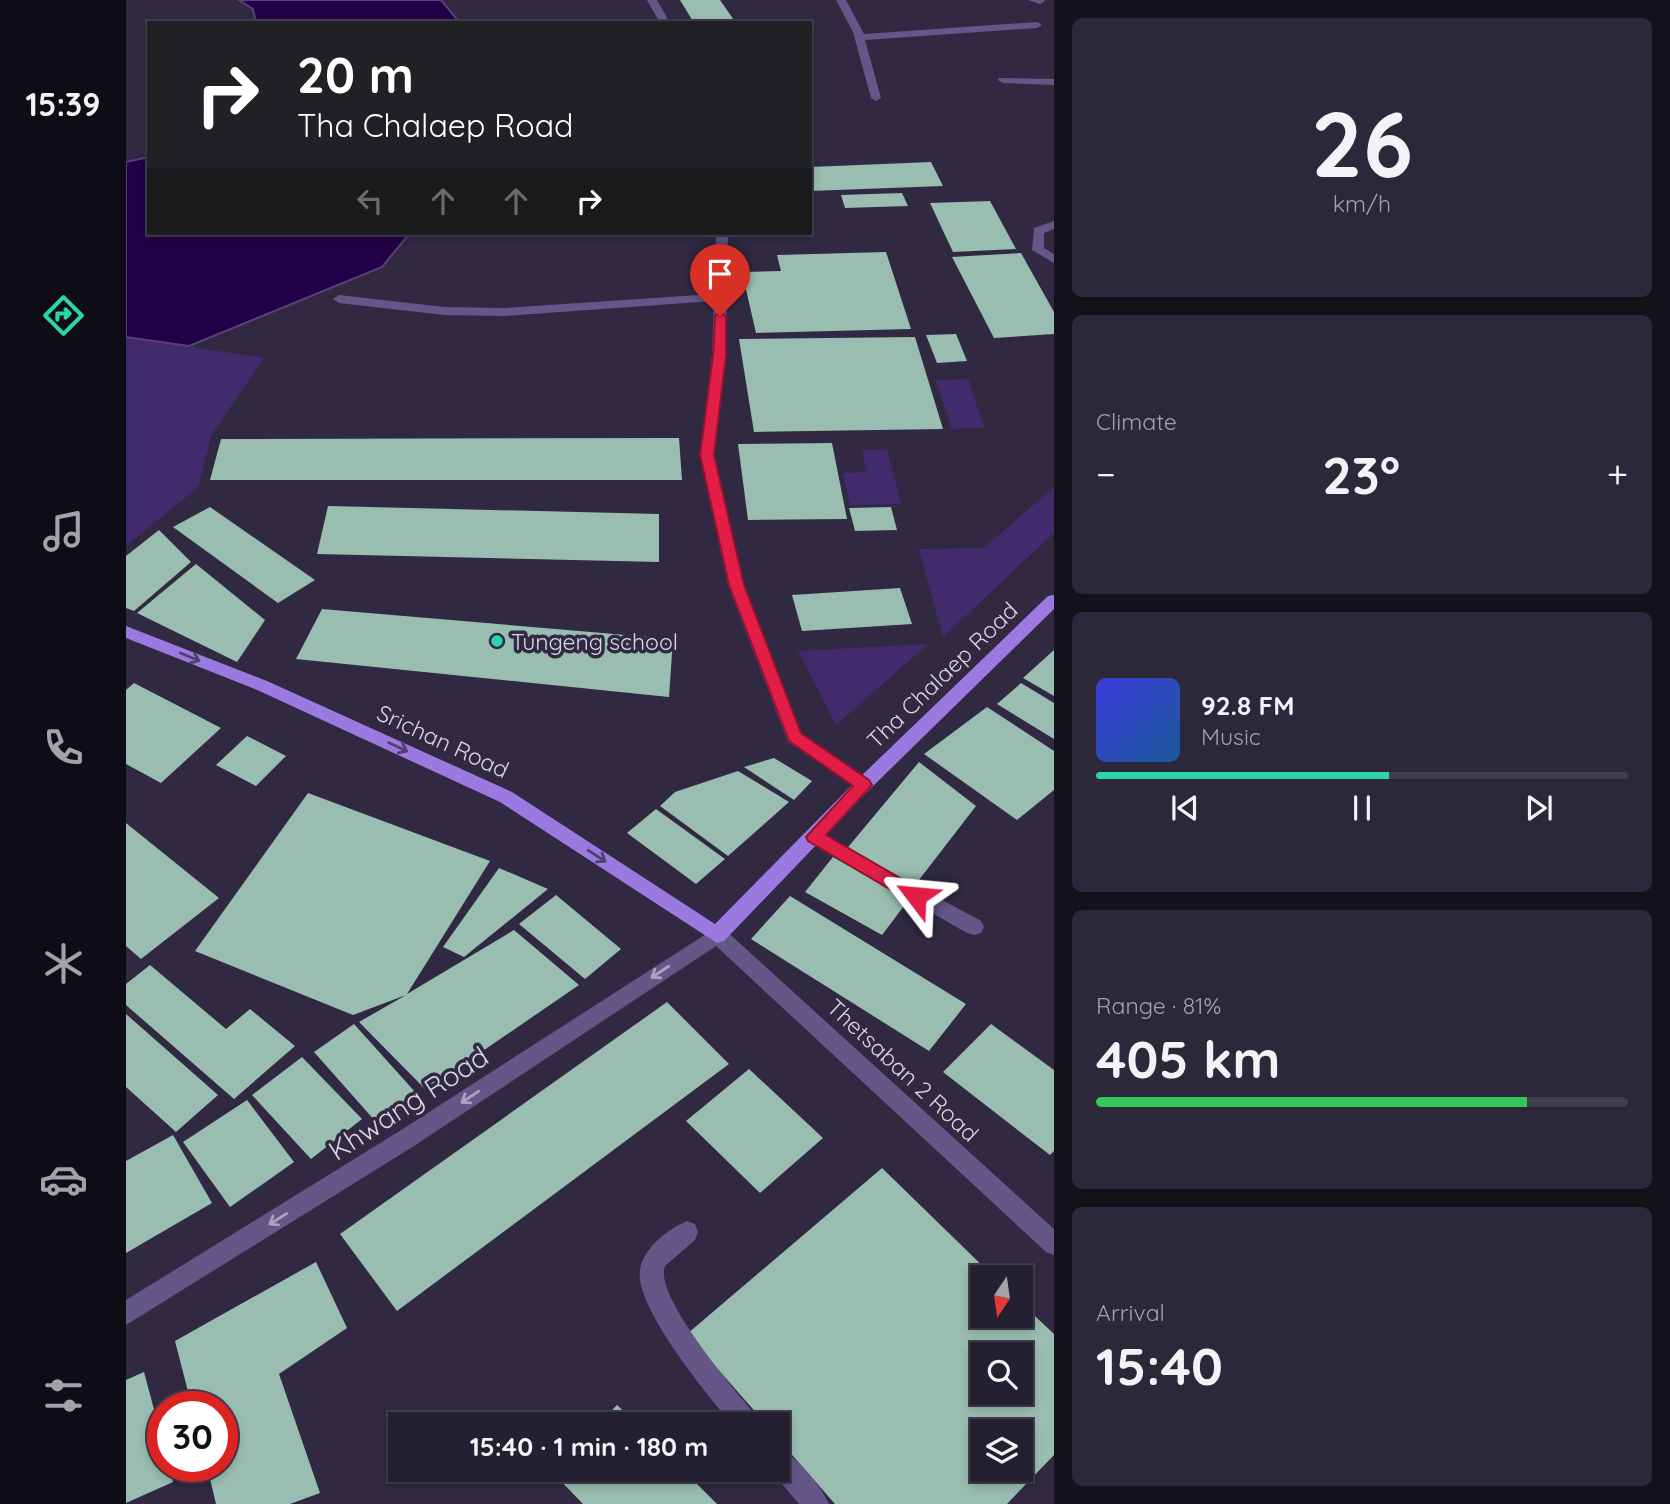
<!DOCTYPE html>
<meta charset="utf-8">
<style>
:root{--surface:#241f31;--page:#2c2739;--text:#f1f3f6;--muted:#a3a2ab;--line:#413d4d;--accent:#2bd5ac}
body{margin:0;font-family:Quicksand,sans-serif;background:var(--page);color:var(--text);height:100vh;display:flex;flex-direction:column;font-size:26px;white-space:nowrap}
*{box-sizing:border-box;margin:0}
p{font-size:23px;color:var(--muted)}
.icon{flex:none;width:38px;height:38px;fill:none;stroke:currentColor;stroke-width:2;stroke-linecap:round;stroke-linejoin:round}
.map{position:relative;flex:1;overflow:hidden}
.panel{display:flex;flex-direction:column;gap:18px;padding:18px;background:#14111b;width:616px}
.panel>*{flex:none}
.top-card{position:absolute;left:21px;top:21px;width:665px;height:214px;border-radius:0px;box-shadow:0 4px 10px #0003,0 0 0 2px var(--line);background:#202124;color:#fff;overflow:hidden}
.needle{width:46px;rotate:193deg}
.controls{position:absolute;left:844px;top:1265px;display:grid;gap:14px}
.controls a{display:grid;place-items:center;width:63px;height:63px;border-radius:0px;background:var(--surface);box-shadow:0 4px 10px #0003,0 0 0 2px var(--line);font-size:35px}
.speed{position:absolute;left:21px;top:1391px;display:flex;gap:14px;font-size:35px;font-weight:700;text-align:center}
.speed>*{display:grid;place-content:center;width:91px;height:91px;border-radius:50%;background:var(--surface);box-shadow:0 4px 10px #0003,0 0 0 2px var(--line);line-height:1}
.speed .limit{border:10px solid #d22;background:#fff;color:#111}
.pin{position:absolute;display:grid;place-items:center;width:60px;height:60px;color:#fff;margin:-72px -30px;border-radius:50% 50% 50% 0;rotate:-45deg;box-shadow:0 0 7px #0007}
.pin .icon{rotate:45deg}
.me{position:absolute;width:77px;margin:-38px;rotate:299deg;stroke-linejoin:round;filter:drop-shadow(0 0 5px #0008)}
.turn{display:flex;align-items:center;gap:24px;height:147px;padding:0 35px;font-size:32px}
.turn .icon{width:91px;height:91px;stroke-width:2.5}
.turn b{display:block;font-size:49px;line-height:60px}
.lanes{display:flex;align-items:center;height:66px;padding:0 35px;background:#0003;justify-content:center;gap:35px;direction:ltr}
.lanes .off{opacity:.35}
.big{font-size:52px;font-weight:700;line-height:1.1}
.panel .card{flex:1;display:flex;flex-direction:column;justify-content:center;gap:10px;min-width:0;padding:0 24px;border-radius:10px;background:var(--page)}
.panel .dial{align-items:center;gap:0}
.dial b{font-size:91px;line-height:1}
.song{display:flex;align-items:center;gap:21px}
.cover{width:84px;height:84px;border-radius:10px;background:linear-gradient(135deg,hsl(240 70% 55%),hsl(210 70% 35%))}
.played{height:7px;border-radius:4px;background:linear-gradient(90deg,var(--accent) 55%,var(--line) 55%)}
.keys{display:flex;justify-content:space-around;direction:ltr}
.heat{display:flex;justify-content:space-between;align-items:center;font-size:38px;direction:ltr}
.charge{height:10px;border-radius:5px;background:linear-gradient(90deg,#34c759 81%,var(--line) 0)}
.trip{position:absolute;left:262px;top:1412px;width:402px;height:70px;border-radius:0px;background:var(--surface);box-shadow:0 4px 10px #0003,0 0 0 2px var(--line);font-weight:700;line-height:70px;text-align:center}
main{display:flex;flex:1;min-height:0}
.tab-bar{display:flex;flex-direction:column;width:126px;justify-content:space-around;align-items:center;background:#0e0c14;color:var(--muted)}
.tab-bar .icon{width:49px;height:49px}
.tab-bar .current{color:var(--accent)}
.tab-bar b{font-size:32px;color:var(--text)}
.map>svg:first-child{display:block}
.green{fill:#422b6d}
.water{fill:#220047;stroke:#594076;stroke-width:2}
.building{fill:#99bdb0;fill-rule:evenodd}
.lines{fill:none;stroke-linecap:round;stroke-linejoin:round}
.minor{fill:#645687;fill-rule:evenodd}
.major{fill:#9a7ae0;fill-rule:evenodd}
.oneway{stroke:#504171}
.oneway2{stroke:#aaa2bf}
.route{fill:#e11d48;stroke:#92132f;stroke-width:2}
.poi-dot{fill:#2bd5ac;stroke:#302941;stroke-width:2.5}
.labels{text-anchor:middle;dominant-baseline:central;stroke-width:7;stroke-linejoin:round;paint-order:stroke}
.poi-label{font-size:23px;fill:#d9d5e5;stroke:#302941;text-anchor:start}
.street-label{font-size:23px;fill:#d9d5e5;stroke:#302941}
.near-street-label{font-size:28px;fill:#d9d5e5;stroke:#302941}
</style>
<main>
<nav class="tab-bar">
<b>15:39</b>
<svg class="icon current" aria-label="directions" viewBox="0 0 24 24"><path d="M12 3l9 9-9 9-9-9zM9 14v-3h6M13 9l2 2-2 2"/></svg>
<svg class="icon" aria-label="music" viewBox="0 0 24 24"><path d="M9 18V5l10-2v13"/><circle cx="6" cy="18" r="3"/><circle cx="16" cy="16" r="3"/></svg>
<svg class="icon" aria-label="phone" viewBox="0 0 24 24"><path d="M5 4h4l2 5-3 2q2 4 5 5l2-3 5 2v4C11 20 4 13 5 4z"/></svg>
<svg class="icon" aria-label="climate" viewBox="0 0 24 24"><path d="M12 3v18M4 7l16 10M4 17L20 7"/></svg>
<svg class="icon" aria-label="car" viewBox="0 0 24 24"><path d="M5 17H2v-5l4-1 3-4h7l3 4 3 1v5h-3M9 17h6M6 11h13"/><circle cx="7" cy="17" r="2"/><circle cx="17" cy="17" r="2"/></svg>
<svg class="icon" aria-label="filters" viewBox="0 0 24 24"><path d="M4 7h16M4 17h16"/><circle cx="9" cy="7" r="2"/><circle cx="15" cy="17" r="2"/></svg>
</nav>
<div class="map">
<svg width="928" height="1504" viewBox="0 0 928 1504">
<rect width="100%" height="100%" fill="#302941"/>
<!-- green -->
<g class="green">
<polygon points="0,337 138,358 86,434 72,487 0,546"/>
<polygon points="841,379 842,379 858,428 826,429 810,380"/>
<polygon points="736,450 761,450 775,504 724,505 717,473 741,472"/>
<polygon points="928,487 928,533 817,637 793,549 858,548"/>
<polygon points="802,644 710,725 672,651"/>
</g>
<!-- water -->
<g class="water">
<polygon points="113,0 315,0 334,23 130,23 127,9"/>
<polygon points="23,157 23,233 284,233 256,267 63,346 0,337 0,162"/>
</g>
<!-- building -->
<g class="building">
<polygon points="554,0 594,0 610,23 568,23"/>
<polygon points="805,162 817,186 684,191 684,167"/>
<polygon points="776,193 782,206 719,208 715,195"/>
<polygon points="864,201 890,249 827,252 804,203"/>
<polygon points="760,252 785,329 630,333 616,272 655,271 651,255"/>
<polygon points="895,253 928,312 928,334 868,338 826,257"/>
<polygon points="830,334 841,361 811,363 800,335"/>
<polygon points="789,337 817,429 628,432 613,339"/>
<polygon points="553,438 556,480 84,480 95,439"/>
<polygon points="706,443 721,519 622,520 612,444"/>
<polygon points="202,506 533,514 533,562 191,554"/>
<polygon points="84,507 189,580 152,603 47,527"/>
<polygon points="765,507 771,530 729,531 723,508"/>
<polygon points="33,530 65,562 8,611 0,608 0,556"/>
<polygon points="70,564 139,620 111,662 11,613"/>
<polygon points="774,588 786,624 676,631 666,595"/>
<polygon points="196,609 547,639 543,697 170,659"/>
<polygon points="928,650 928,696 897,678"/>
<polygon points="8,683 95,728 35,783 0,764 0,690"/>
<polygon points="895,683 928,703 928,739 871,704"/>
<polygon points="861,707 928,751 928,790 891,820 798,754"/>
<polygon points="121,736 160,756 130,786 90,765"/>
<polygon points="648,758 686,781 668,800 618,767"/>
<polygon points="793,762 850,806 786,889 718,852"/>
<polygon points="612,771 663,802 602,856 534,806 549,792"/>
<polygon points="182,793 364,861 281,994 388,930 453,985 300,1090 233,1022 280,995 227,1015 69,951"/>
<polygon points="530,809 599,859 570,884 501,833"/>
<polygon points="0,823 93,898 15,959 0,946"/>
<polygon points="707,857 784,898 756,935 679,892"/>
<polygon points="373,868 422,889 338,957 317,947"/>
<polygon points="430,895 495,949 459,979 393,924"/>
<polygon points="664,896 840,1004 803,1051 625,939"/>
<polygon points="24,965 100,1029 124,1009 169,1046 108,1099 0,1005 0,984"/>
<polygon points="541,1002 603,1064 271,1311 214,1234"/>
<polygon points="0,1014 92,1095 50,1132 0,1087"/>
<polygon points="228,1024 290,1093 250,1122 188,1052"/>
<polygon points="865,1024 928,1070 928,1151 924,1155 817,1072"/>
<polygon points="176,1057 236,1119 185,1159 126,1095"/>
<polygon points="623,1069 697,1138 634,1193 560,1121"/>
<polygon points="121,1100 168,1162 104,1207 57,1142"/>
<polygon points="47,1135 86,1203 0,1253 0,1161"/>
<path d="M 756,1168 L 869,1278 L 856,1278 L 856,1316 L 894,1316 L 894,1302 L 928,1334 L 928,1455 L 881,1504 L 709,1504 L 653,1440 L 653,1424 L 640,1424 L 561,1334 ZM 856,1354 L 894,1354 L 894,1393 L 856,1393 ZM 856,1432 L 894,1432 L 894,1470 L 856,1470 Z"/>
<polygon points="190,1262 221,1328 153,1374 194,1493 164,1504 90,1504 81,1466 96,1466 96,1407 66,1407 49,1341"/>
<polygon points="18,1372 37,1443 37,1466 43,1466 47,1482 0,1503 0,1380"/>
<polygon points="491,1405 511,1424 473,1424"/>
<polygon points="430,1470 557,1470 591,1504 457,1504 427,1473"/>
</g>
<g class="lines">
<!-- minor -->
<g class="minor">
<polygon points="521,0 531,0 544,23 534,23"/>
<polygon points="710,0 720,0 738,34 911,22 916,25 911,28 739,40 755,98 750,101 745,98 727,32"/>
<polygon points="902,0 918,0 919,1 914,4"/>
<polygon points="873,78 928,79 928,85 877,83 872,80"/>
<polygon points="928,221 928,229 918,233 918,248 928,254 928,263 906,250 908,228"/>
<polygon points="590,233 602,233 600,355 588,455 618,585 675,733 743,780 746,785 743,790 737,792 662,742 602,585 574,455 586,355 588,301 379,316 318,315 213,303 207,299 213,295 318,307 379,308 588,294"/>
<polygon points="688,830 855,921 858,927 855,933 848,935 841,933 682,842 679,837 682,832"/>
<polygon points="591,927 598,929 928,1229 928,1255 920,1252 590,946 288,1146 0,1325 0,1300 272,1132"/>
<path d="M 561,1221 L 569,1224 L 572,1232 L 569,1240 L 539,1266 C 527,1295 609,1391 630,1415 L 633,1424 L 606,1424 C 582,1396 508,1306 514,1270 C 517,1248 542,1229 561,1221 Z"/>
<path d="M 653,1449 C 671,1456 695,1486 703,1504 L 673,1504 L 644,1470 L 653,1470 Z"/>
</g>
<!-- major -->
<polygon class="major" points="928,595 928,609 743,790 598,941 591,943 374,802 129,689 0,638 0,626 141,681 386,792 589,924 731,780 922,596"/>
</g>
<!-- one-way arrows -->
<defs><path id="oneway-shaft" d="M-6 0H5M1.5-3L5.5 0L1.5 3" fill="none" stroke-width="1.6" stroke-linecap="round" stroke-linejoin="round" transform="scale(1.75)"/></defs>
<g class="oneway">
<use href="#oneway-shaft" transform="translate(64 657) rotate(22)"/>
<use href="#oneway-shaft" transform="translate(272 747) rotate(25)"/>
<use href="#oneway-shaft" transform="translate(471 856) rotate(33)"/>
</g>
<g class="oneway2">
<use href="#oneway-shaft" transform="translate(534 972) rotate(147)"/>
<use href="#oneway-shaft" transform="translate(344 1097) rotate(147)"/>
<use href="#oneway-shaft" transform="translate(152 1219) rotate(148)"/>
</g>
<!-- route -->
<polygon class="route" points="594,313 600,316 600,355 588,455 618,585 675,733 743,780 746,785 700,835 796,891 798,896 796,901 784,901 682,841 680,837 727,786 663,741 603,585 574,455 587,355 589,316"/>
<!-- markers -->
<circle class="poi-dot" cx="371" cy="641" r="7"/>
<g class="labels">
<!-- poi labels -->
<g class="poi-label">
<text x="385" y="641">Tungeng school</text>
</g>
<!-- street labels -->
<g class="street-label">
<text transform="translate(816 675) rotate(-44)">Tha Chalaep Road</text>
<text transform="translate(317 741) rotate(25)">Srichan Road</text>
<text transform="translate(777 1070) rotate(43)">Thetsaban 2 Road</text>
</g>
<!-- near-street labels -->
<g class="near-street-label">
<text transform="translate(282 1103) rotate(-33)">Khwang Road</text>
</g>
</g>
</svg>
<div class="controls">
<a><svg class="needle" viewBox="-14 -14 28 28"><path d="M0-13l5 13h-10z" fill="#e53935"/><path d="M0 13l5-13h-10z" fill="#a3a2ab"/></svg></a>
<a><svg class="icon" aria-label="search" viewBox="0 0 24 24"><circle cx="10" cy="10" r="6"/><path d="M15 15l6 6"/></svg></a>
<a><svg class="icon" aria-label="layers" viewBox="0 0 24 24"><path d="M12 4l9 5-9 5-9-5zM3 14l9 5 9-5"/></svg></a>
</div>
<div class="speed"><div class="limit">30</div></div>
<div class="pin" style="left:594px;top:316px;background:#d93025"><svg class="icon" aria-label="arrive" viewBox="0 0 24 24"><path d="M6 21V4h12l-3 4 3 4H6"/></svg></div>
<svg class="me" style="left:790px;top:896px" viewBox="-20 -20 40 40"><path d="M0-17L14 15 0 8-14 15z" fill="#e11d48" stroke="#fff" stroke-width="4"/></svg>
<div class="trip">15:40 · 1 min · 180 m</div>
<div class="top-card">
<div class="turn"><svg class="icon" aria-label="right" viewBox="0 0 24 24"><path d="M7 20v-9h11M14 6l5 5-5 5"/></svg><div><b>20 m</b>Tha Chalaep Road</div></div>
<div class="lanes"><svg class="icon off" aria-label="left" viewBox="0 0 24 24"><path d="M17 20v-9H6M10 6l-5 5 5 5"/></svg><svg class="icon off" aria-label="ahead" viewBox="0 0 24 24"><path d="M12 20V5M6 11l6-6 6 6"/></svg><svg class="icon off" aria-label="ahead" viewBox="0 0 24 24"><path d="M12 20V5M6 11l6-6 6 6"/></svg><svg class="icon" aria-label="right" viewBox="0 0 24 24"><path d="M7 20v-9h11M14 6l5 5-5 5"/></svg></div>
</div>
</div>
<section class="panel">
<div class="card dial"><b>26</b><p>km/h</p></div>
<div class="card"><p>Climate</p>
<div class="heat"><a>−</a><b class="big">23°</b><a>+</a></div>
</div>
<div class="card">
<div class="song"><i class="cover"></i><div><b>92.8 FM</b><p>Music</p></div></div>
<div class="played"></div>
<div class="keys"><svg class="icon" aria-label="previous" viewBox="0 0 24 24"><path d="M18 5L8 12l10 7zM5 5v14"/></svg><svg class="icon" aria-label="pause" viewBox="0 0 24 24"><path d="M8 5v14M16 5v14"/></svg><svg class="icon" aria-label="next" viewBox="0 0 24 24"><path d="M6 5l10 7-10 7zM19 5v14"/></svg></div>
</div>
<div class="card"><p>Range · 81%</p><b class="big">405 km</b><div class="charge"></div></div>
<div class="card"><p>Arrival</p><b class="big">15:40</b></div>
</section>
</main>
